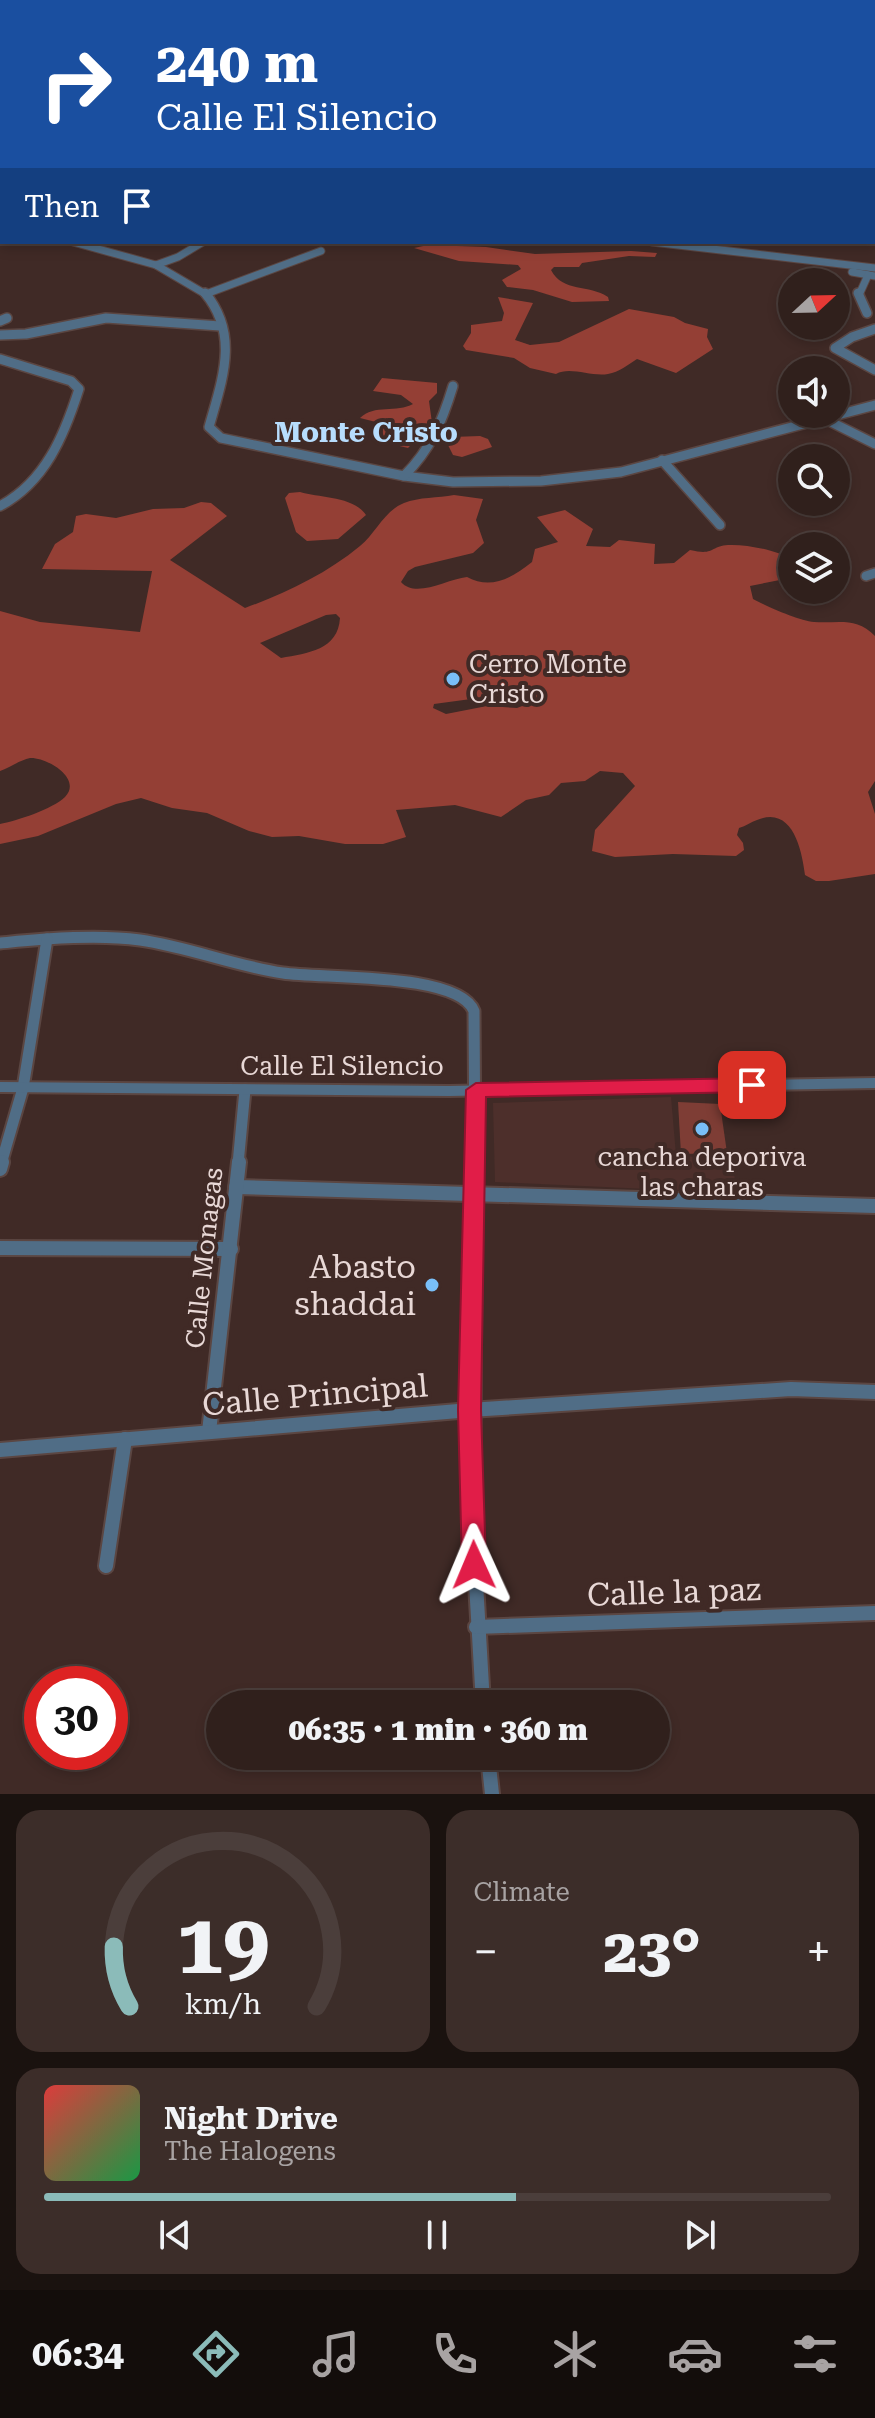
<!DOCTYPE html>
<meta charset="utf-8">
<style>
:root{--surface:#30201c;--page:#3c2d29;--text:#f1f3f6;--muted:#a8a3a3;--line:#4b3e3b;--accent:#8bbbb9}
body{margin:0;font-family:"Roboto Serif",serif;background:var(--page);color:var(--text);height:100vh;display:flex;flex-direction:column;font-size:30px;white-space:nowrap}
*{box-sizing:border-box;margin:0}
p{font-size:26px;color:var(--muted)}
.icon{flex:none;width:44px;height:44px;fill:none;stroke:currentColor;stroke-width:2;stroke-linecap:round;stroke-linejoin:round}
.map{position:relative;height:1794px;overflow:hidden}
.sheet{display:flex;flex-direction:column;gap:16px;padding:16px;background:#1a120f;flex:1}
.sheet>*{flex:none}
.hud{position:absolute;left:0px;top:0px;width:876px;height:244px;box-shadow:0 4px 12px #0003,0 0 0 2px var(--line);background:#1a4fa0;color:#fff;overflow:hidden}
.needle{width:52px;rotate:68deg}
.buttons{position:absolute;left:778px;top:268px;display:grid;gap:16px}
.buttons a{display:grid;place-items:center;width:72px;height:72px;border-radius:50%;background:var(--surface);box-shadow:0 4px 12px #0003,0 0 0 2px var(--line);font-size:40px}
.speed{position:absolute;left:24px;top:1666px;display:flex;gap:16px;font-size:40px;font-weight:700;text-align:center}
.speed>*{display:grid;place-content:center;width:104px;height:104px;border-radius:50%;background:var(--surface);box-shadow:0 4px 12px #0003,0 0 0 2px var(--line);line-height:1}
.speed .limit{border:12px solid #d22;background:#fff;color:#111}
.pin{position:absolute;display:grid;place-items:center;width:68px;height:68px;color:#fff;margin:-34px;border-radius:16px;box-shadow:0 4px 12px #0006}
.me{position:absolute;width:88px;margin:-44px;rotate:359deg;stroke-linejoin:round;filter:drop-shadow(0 0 6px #0008)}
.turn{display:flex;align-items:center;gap:28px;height:168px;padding:0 24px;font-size:36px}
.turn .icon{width:104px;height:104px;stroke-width:2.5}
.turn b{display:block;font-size:56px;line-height:68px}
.then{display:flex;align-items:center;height:76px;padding:0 24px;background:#0003;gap:16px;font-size:30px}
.big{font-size:60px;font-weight:800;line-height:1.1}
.sheet .card{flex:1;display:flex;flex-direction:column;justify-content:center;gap:12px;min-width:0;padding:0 28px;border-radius:24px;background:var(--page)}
.sheet .dial{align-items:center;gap:0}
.dial svg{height:208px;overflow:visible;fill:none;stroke:var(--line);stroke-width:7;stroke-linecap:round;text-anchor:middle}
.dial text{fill:var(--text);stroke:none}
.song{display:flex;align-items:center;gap:24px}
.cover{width:96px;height:96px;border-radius:12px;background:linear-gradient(135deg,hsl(0 70% 55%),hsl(140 70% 35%))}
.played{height:8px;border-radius:4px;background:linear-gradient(90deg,var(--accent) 60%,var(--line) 60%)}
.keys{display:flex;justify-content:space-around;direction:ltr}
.heat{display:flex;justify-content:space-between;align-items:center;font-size:44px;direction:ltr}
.sheet .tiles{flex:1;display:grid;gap:16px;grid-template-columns:1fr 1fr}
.card:last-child{grid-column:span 2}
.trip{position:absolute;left:206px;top:1690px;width:464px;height:80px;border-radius:40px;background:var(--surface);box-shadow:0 4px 12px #0003,0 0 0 2px var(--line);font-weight:800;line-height:80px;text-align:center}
.dock{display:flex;height:128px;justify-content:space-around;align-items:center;background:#130d0b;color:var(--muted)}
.dock .icon{width:56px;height:56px}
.dock .on{color:var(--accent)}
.dock b{font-size:36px;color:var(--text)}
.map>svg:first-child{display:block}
.built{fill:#4d2f2b}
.green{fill:#7e3d35}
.forest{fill:#943f35;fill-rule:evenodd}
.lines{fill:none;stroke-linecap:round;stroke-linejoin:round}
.minor-far3-casing{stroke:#5b4642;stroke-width:9}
.minor-far2-casing{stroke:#5b4642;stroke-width:12}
.minor-far1-casing{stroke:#5b4642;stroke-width:15}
.minor-casing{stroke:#5b4642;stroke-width:18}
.tertiary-casing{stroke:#5b4642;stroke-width:4}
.minor-far3{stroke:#506d86;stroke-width:7}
.minor-far2{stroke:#506d86;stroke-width:9}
.minor-far1{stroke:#506d86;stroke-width:11}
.minor{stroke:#506d86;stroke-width:14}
.tertiary{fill:#506d86;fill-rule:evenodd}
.route{fill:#e11d48;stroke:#92132f;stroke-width:2}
.poi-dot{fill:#79bff8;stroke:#402a26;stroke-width:3}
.labels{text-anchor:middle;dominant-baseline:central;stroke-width:8;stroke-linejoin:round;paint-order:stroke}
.poi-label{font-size:26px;fill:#e8d8d6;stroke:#402a26;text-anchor:start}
.street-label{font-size:26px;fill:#e8d8d6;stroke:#402a26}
.far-district-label{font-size:28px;font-weight:bold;fill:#b7ddfd;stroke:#402a26}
.near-poi-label{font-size:32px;fill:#e8d8d6;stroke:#402a26;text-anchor:end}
.near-street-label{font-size:32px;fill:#e8d8d6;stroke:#402a26}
</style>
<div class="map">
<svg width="875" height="1794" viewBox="0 0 875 1794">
<rect width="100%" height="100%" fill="#402a26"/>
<!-- built -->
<polygon class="built" points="671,1097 676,1155 734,1161 735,1193 495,1182 493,1103"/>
<!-- green -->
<polygon class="green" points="678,1102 720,1104 727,1153 681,1154"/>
<!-- forest -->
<g class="forest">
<path d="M 428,245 L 486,247 L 535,254 L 631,251 L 657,253 L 655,257 L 629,256 L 582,263 L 579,267 L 554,267 L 551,270 C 563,293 589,284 608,297 L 609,301 L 572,302 L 533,290 L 507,287 L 502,280 L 521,269 L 518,265 L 459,261 L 414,248 Z"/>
<path d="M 498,297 L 533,303 L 515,340 L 530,345 L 559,342 L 629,309 L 674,317 L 685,323 L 708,329 L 707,337 L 713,349 L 676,373 L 637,359 C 628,365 619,372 608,374 C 591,377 570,366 556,374 L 530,368 L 514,358 L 466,350 L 463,346 L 471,333 L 471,325 L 502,321 L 504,313 Z"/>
<path d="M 382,378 L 437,383 L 437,393 L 429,401 L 432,423 L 408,448 L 374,440 L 379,427 L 376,422 L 360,418 C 374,404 397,413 413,404 L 401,395 L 373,391 Z"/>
<polygon points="480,436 488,439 492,447 462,457 453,455 446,441 452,437"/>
<path d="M 300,492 C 320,498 353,496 366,515 L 338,539 L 307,541 L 296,532 L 285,498 L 289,493 Z"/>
<path d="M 454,495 L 483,499 L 476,520 L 484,543 L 473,553 L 415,567 L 408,571 L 401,582 C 416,599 447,579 467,577 C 491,590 512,578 532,562 L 535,549 L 558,542 L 537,517 L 565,510 L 593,529 L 586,546 L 610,547 L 619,540 L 655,544 L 654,564 L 674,563 L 690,550 C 715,556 710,546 728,545 C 746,544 777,550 792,560 L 790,578 L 750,586 L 753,599 C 766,606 799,621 814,622 C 837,624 856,616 875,636 L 875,781 L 868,792 L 875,814 L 875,874 L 829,881 L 816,881 L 805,875 C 802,851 793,805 757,820 C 751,822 746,826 739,828 L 737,835 L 743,843 L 744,850 L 736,856 L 673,854 L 615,857 L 592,851 L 595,830 L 635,786 L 623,773 L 600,771 L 585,781 L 561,783 L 549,795 L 526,800 L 501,817 L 455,805 L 396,810 L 406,837 L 383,844 L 345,844 L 299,836 L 272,837 L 249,831 L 207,813 L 172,808 L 141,798 L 116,804 L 38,836 L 0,844 L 0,824 C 16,821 53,809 65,797 C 83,778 46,757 30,758 C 20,760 9,768 0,771 L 0,611 L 40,622 L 140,632 L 152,571 L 42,569 L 55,544 L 73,532 L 76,516 L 86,514 L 116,518 L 153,509 L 184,508 L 201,502 L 211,503 L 227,516 L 170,560 L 245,608 C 286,593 326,574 360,546 C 376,533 384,511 404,503 C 419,497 438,498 454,495 ZM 336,614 L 340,618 C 338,650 308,653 281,658 L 260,643 L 326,615 ZM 508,694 L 523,694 L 525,705 L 517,708 L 487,706 L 446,714 L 433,708 L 434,704 Z"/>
</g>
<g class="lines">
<!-- minor-far3 casing -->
<g class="minor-far3-casing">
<g id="minor-far3">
<polyline points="156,2 178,0"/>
<polyline points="700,2 724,0"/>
<polyline points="73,242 156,265 178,257 203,242"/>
<polyline points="652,242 875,268"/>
<polyline points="156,265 207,295"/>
<polyline points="852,272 875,276"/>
<polyline points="206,294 321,251"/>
<polyline points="859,295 868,275"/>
</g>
</g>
<!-- minor-far2 casing -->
<g class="minor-far2-casing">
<g id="minor-far2">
<path d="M 205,293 C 240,335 222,380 209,427 L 221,438 L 404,476 L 453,482 L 541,481 L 621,472 L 875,405"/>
<polyline points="858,293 867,313"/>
<polyline points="0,321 7,318"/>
<polyline points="875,329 852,337 835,348 875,370"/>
<polyline points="0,335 26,334 106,318 220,326"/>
<path d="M 0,359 L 71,381 L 79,389 C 64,436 45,482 0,506"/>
<polyline points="823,418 875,444"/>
<polyline points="662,460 720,525"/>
<path d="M 404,476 C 431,449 442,422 453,386"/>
<polyline points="866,576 875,573"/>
</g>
</g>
<!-- minor-far1 casing -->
<g class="minor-far1-casing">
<g id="minor-far1">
<path d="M 0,943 C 45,939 95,934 140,940 C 189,947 235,966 283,973 C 323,979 458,972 474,1011 L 475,1164"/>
<polyline points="1,1164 23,1088 47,939"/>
<polyline points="238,1164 245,1090"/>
</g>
</g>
<!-- minor casing -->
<g class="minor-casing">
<g id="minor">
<polyline points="475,1162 473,1531 483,1704"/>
<polyline points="0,1169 2,1162"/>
<polyline points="236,1187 875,1206"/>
<polyline points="0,1248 231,1249"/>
<polyline points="209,1432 239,1162"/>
<polyline points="0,1450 470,1410 791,1389 875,1392"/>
<polyline points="106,1566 125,1439"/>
<polyline points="476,1627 875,1613"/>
<polyline points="488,1756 492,1794"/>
</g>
</g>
<!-- tertiary casing -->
<g class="tertiary-casing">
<g id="tertiary">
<polygon points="605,0 614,0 616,2 607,2"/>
<rect x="874" y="28" width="1" height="4"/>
<rect x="0" y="104" width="2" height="4"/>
<polygon points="875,1078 875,1088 449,1096 0,1092 0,1082 449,1086"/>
</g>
</g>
<!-- minor-far3 -->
<use href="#minor-far3" class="minor-far3"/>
<!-- minor-far2 -->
<use href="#minor-far2" class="minor-far2"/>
<!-- minor-far1 -->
<use href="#minor-far1" class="minor-far1"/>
<!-- minor -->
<use href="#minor" class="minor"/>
<!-- tertiary -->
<use href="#tertiary" class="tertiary"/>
</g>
<!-- route -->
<polygon class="route" points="752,1078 762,1085 752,1092 486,1097 481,1410 486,1565 482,1573 474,1576 465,1573 462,1565 458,1410 466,1090 476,1083"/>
<!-- markers -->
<g class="poi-dot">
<circle cx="453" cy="679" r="8"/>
<circle cx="702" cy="1129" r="8"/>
<circle cx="432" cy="1285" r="8"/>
</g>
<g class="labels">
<!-- poi labels -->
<g class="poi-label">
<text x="469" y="664">Cerro Monte<tspan x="469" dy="30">Cristo</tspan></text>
<text x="702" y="1157" text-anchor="middle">cancha deporiva<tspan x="702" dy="30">las charas</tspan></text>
</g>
<!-- street labels -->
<g class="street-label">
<text x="342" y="1066">Calle El Silencio</text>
<text transform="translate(204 1258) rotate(-84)">Calle Monagas</text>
</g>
<!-- far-district labels -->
<g class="far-district-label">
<text x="366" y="432">Monte Cristo</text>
</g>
<!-- near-poi labels -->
<g class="near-poi-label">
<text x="416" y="1267">Abasto<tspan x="416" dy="37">shaddai</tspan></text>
</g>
<!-- near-street labels -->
<g class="near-street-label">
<text transform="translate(315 1395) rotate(-5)">Calle Principal</text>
<text transform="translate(674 1592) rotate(-2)">Calle la paz</text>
</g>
</g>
</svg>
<div class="buttons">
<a><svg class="needle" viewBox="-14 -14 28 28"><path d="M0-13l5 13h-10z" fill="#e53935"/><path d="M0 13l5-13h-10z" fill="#a8a3a3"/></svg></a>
<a><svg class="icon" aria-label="sound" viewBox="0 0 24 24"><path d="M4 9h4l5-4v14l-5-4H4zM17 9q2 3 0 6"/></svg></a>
<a><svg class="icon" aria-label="search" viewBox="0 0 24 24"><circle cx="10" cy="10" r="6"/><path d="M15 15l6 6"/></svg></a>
<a><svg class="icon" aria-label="layers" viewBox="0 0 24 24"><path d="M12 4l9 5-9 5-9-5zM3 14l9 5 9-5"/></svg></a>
</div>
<div class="speed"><div class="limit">30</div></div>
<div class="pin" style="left:752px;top:1085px;background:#d93025"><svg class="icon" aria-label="arrive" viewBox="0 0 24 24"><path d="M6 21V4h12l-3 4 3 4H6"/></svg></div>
<svg class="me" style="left:474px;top:1565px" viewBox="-20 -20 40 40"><path d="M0-17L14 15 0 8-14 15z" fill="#e11d48" stroke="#fff" stroke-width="4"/></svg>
<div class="trip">06:35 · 1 min · 360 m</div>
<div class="hud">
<div class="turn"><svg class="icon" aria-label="right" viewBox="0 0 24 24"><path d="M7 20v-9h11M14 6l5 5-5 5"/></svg><div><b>240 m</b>Calle El Silencio</div></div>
<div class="then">Then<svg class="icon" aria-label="arrive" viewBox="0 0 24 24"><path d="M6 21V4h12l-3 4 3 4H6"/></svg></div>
</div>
</div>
<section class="sheet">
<div class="tiles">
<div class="card dial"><svg viewBox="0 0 100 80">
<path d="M14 69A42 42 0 1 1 86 69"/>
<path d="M14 69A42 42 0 0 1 8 46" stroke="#8bbbb9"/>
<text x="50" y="56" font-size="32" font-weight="700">19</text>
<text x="50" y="72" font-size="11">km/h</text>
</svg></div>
<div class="card"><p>Climate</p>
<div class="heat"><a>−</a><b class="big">23°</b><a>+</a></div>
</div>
<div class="card">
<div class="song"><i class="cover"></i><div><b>Night Drive</b><p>The Halogens</p></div></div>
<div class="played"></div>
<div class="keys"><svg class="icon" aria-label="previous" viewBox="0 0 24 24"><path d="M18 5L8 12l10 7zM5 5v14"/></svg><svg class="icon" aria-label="pause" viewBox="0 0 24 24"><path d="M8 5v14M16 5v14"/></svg><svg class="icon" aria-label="next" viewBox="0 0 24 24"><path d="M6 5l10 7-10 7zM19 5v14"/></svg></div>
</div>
</div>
</section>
<nav class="dock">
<b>06:34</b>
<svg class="icon on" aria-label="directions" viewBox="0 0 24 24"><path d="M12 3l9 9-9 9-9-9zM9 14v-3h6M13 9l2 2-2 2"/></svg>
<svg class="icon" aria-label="music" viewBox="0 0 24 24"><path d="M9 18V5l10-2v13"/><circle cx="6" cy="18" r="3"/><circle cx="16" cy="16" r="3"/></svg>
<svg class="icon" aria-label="phone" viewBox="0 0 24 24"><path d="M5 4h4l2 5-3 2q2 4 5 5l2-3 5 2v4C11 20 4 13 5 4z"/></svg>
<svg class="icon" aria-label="climate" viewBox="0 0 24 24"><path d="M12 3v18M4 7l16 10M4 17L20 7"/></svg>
<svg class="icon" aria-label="car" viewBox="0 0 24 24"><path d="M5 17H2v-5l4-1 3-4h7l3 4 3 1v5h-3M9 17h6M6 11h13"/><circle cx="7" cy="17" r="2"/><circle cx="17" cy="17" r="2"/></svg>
<svg class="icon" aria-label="filters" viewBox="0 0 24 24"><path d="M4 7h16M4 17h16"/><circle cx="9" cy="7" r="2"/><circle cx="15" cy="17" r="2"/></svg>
</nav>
